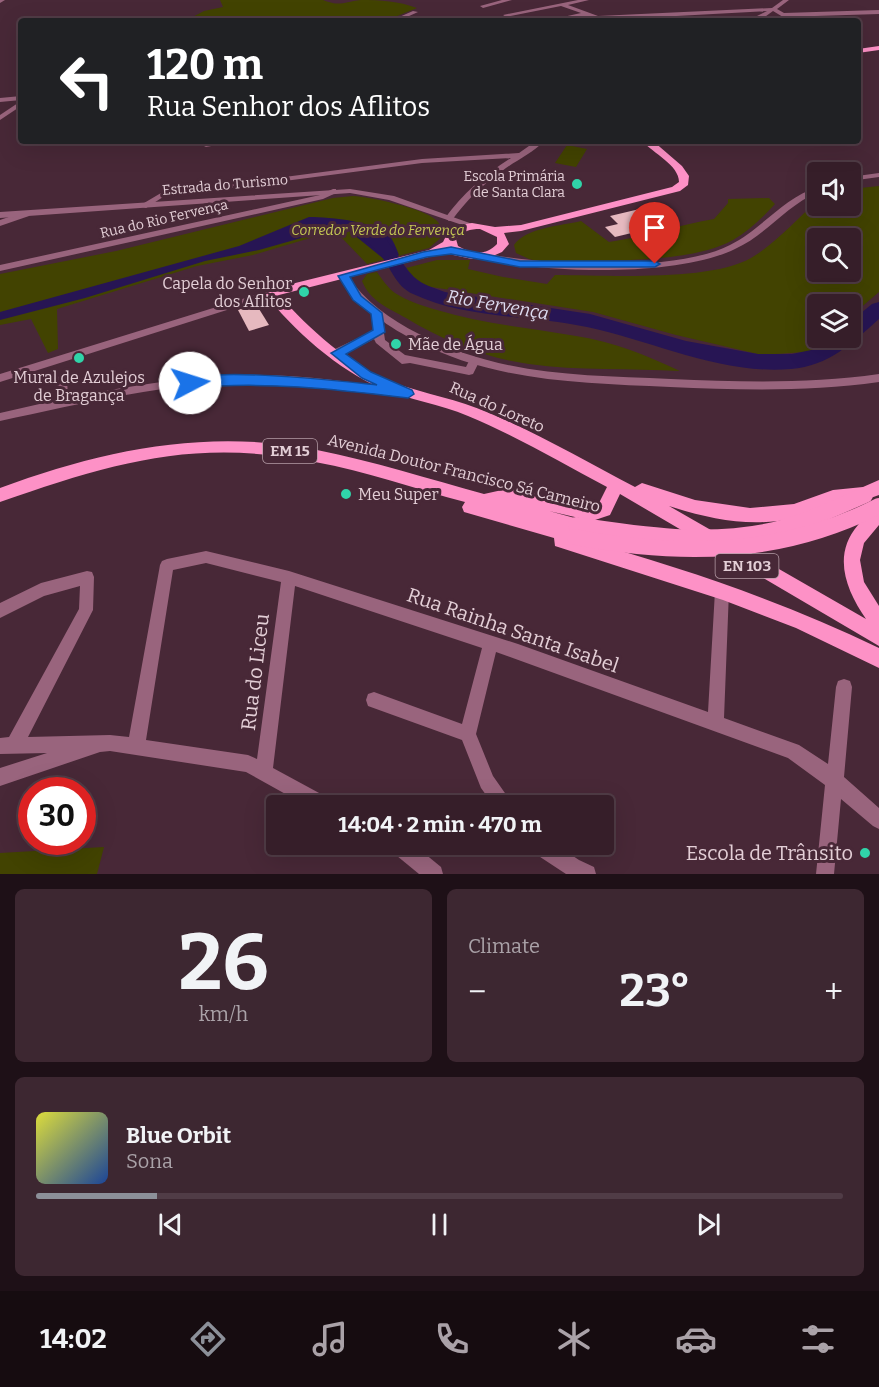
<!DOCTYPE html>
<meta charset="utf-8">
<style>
:root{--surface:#361e29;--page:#3d2731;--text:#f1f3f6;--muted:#aaa2a8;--line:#503c46;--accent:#8c9099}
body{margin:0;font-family:Bitter,serif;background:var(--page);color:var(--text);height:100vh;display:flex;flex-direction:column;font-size:22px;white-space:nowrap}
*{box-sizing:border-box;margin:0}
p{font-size:20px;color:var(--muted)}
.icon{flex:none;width:33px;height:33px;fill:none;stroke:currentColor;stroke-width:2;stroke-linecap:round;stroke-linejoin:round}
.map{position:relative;height:874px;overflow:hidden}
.drawer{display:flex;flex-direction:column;gap:15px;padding:15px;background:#1e1017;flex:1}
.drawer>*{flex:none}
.guide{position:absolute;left:18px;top:18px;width:843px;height:126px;border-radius:6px;box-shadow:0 6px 24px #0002,0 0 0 2px var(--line);background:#202124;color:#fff;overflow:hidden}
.buttons{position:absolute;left:807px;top:162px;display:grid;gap:12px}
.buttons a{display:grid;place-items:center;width:54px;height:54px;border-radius:6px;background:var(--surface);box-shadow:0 6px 24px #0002,0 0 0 2px var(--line);font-size:30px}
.speed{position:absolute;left:18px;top:777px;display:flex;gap:12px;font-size:30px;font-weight:700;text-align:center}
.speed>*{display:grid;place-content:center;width:78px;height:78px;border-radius:50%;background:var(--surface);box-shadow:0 6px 24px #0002,0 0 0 2px var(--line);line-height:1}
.speed .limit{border:9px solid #d22;background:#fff;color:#111}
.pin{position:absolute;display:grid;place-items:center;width:51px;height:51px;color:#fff;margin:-62px -26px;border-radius:50% 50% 50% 0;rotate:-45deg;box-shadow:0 0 6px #0007}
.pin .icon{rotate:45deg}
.me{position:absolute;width:66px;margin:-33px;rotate:85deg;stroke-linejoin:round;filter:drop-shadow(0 0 4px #0008)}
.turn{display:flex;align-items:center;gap:21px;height:126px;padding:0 30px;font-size:27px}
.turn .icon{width:78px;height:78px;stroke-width:2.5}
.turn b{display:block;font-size:42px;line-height:51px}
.big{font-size:45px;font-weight:700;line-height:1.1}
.drawer .card{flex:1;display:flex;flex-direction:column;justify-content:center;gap:9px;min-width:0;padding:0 21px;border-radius:9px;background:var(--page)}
.drawer .dial{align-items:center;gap:0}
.dial b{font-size:78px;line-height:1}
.song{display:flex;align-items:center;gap:18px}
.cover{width:72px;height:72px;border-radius:9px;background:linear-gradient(135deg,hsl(60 70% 55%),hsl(220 70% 35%))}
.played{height:6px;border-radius:3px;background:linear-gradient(90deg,var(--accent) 15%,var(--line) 15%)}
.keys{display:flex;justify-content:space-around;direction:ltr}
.heat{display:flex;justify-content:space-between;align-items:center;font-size:33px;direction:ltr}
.drawer .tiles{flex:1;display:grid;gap:15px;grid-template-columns:1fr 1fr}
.card:last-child{grid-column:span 2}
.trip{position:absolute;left:266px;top:795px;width:348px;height:60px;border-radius:6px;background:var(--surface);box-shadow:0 6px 24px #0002,0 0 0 2px var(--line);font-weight:700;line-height:60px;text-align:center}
.tab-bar{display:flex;height:96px;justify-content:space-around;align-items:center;background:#160c10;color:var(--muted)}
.tab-bar .icon{width:42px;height:42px}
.tab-bar .active{color:var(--accent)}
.tab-bar b{font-size:27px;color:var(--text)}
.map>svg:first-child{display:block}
.green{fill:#424301;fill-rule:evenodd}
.water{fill:#271554}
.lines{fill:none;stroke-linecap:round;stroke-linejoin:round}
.river{fill:#271554;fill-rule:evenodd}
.building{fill:#e6b9bf}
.minor{fill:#99647d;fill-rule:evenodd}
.tertiary{fill:#99647d;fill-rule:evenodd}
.primary{fill:#fd91c6;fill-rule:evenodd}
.primary-bridge{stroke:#fd91c6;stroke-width:16}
.route{fill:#1a73e8;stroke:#114b97;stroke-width:1.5}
.poi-dot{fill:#30d4a9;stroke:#482837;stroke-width:2}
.labels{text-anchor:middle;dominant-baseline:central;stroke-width:6;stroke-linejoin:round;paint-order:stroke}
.far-poi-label{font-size:14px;fill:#e3ced6;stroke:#482837;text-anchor:end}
.far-street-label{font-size:14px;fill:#e3ced6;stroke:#482837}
.far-park-label{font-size:14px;font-style:italic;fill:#c5c854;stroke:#482837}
.shield{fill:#482837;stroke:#b49ca6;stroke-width:1.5}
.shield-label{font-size:15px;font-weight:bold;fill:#e3ced6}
.poi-label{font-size:16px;fill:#e3ced6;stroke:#482837;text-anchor:start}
.street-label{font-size:16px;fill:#e3ced6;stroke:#482837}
.water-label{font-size:18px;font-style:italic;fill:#dedcf1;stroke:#482837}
.near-street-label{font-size:20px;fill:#e3ced6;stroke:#482837}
.near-poi-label{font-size:20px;fill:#e3ced6;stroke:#482837;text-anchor:end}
</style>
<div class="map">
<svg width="879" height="874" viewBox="0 0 879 874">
<rect width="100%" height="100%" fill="#482837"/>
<!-- green -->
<g class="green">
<path d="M 220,0 L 323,0 C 341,7 343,2 361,0 C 381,0 398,1 417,8 L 385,21 L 185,21 L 204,11 L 223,7 Z"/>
<polygon points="567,145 587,149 576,167 555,163"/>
<path d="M 879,186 L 879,292 L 851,316 L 850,304 L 818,304 L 818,338 L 831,338 L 819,351 L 762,355 L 676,335 L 593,312 L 425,286 L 412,279 L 406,268 L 437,260 L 470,260 L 468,269 L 503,277 L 547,284 L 555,275 C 605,275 709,282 751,258 C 776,243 796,220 817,201 L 818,206 L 850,206 L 851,189 ZM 850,238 L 850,272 L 818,272 L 818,238 Z"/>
<path d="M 353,196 C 370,197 423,208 436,220 C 441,225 443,229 443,236 L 429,248 L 367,264 L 342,238 L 327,233 L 253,255 L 197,266 L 57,309 L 58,349 L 48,353 L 31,319 L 0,325 L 0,274 L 116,251 L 333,198 Z"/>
<path d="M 769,198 L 775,204 C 763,217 749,231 733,240 C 693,262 620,260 575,261 C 560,261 543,263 529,259 C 525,257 520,255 516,253 L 514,245 C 527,227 561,226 581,221 L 609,242 C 644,237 678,225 714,219 L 728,203 L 728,199 Z"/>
<path d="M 377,272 C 382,279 387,287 395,293 C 407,301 423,306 437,310 C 483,324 529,328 576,336 C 614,342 646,355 680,371 C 630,368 579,371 529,364 C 485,358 444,341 406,318 C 388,308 370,301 362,281 L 367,274 Z"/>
<polygon points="104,847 97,874 0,874 0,853"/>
</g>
<!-- water -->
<path class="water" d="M 309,217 C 330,217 378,221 391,238 C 394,242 397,250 399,255 L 385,260 L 348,230 L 333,229 L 259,250 L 205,261 L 85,298 L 0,320 L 0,312 L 239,246 Z"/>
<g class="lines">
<!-- river -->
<path class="river" d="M 368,229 C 392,235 398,262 414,277 C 423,285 434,288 445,292 L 590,314 L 686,341 L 758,354 L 792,354 L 816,349 L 833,338 L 850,338 L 850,322 L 872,304 L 879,302 L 879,319 C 852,343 829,366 791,369 C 720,375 654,341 587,327 C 530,315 466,319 413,294 C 395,286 391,267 379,253 C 373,246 365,242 359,234 L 362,230 Z"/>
</g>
<!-- building -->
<g class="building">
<polygon points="648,207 669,224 615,237 605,227 618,224 610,216"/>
<polygon points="256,304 269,325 249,331 238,310"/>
</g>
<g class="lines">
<!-- minor -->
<g class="minor">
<polygon points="502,0 512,0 483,8 480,6"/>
<path d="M 578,0 L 589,0 L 568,5 L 598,16 L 772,8 L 783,0 L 789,0 L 777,9 L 784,13 L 879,10 L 879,14 L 783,17 L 773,11 L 762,19 L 747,21 L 767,11 L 584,21 L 592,18 C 579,13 560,21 545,21 L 581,13 L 561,6 L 506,17 L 503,15 Z"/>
<polygon points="413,11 418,12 398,21 390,21"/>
<polygon points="21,96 21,100 0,102 0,98"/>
<polygon points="21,101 21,106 0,120 0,115"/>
<polygon points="219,141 238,141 206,147 202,145"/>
<path d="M 536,141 L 544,141 C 532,154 516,160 502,171 C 483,184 466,201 452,220 L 449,221 L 445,218 C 463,194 485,174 511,158 L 422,163 L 163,197 L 146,208 L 139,206 L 161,193 L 422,159 L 519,153 Z"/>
<polygon points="333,189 336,189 336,193 323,199 0,271 0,265 320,195"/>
<polygon points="26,211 30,214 29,216 0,226 0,220"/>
<polygon points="271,290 274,291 274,295 0,382 0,374"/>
<polygon points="376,310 381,313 385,340 405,355 466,367 470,359 474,358 479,362 473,374 469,375 410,363 402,364 376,343 374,339 341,356 333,356 332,353 333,350 373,331 371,313"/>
<path d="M 61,375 L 67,379 L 68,398 C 130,386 192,375 255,375 C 306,375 356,383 406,389 L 412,393 L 406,397 C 356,391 307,383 256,382 C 170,382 84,403 0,421 L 0,413 L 57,400 L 55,379 Z"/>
<path d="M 206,551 L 289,571 L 518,644 L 708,712 L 715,591 L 717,586 L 722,584 L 727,586 L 729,591 L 724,718 L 799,745 L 828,764 L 836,687 L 838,681 L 844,679 L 850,681 L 852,687 L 844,777 L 879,808 L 879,829 L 873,826 L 841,799 L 834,874 L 816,874 L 825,785 L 788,758 L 496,652 L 476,734 L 493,776 L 514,806 L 494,806 L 481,788 L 462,740 L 368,706 L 366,700 L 368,694 L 374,692 L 462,724 L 482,648 L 295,586 L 273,768 L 332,800 L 335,806 L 307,806 L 246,772 L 110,751 L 100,752 L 0,786 L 0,768 L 47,753 L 0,754 L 0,738 L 9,737 L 79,609 L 80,586 L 44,596 L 0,618 L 0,603 L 41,583 L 87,571 L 92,572 L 94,577 L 93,610 L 28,737 L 110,735 L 129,737 L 160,565 L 162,561 L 167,559 ZM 206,563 L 281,582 L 257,759 L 248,755 L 146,740 L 173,570 Z"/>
<polygon points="389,844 413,844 441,867 443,874 419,874 391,851"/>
<polygon points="529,844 555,844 579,860 594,867 596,874 566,874 531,851"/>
</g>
<!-- tertiary -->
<g class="tertiary">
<polygon points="0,0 5,0 0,3"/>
<polygon points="879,173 879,177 850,181 850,177"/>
<path d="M 818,187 L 818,192 C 786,206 766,235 735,249 C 675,278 543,273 479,258 L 477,256 L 482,253 C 545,265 673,274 730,245 C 762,229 783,198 818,187 Z"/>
<polygon points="350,189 394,196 478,226 471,228 389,200 350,193 0,218 0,212"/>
<path d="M 343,273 L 346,274 C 365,301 389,319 419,334 C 501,376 581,375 671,379 C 741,382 810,384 879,374 L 879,382 C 809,392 740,390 670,387 C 581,383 494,382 414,340 C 383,324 358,305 338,276 Z"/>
</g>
<!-- primary -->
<g class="primary">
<polygon points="879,46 879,50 858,53 858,49"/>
<path d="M 642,141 L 653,141 L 682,166 L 689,176 L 688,185 L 680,191 L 521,231 L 504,233 L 509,244 L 502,252 L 486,259 L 472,259 L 444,253 L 279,295 C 309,329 350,366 394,383 C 425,394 458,399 489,413 C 539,434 587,462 635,487 L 642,483 L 695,500 L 750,508 L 794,504 L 833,490 L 863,487 L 879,480 L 879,495 C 864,501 849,499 833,503 C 820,507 807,514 794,518 C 752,528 709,519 669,506 L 866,619 C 846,590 832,555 858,525 C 864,518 870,510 879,507 L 879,525 L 864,543 L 860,560 L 864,582 L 879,606 L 879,646 L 620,494 L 610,515 L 592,521 L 549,511 L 582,520 L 584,525 L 579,531 L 584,537 L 582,540 C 684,568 784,602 879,648 L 879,668 L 796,628 L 723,600 L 555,546 L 554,538 L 464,512 L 462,507 L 465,502 C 415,489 366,471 315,462 C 194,438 113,463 0,502 L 0,488 C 103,450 207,428 317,450 C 373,461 429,479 484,494 L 511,488 L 592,507 L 598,505 L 607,487 C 561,463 516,436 468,416 C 440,404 409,400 381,388 C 341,372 290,328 265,293 L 267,290 L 429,250 L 443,242 L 446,236 L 460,225 L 472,223 L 495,227 L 521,225 L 672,187 L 679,182 C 679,165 653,153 642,141 ZM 480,229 L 497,237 L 497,244 C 486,256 472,254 458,246 L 456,239 C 463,231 470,229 480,229 Z"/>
</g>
<!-- primary-bridge -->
<g class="primary-bridge">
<path d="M 576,525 C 641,535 709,545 774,530 C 806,522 835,508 865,495"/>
<path d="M 575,537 C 682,557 780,556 879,506"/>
</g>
</g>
<!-- route -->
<path class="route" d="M 451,247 L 520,261 L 655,261 L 660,264 L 655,267 L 520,267 L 451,254 L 427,257 L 350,277 L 361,296 L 382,313 L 385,332 L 346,354 L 371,372 L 412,390 L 414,394 L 408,398 C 333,389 265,381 190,388 L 184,383 C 199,364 348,382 377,385 L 362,378 L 331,353 L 373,330 L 371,314 L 353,300 L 338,276 L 423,252 Z"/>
<!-- markers -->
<g class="poi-dot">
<circle cx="577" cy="184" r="6"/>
<circle cx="304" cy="292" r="6"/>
<circle cx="396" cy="344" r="6"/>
<circle cx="79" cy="358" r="6"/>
<circle cx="346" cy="494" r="6"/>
<circle cx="865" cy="853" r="6"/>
</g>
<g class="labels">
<!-- far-poi labels -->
<g class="far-poi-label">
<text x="565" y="176">Escola Primária<tspan x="565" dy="16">de Santa Clara</tspan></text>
</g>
<!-- far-street labels -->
<g class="far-street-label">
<text transform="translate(225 185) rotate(-5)">Estrada do Turismo</text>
<text transform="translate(164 219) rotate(-13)">Rua do Rio Fervença</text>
</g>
<!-- far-park labels -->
<g class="far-park-label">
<text x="378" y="230">Corredor Verde do Fervença</text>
</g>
<!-- shield labels -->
<g class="shield">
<rect x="263" y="439" width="54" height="24" rx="4.5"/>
<rect x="715.5" y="554" width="63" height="24" rx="4.5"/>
</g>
<g class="shield-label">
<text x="290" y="451">EM 15</text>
<text x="747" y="566">EN 103</text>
</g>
<!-- poi labels -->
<g class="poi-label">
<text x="292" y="283" text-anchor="end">Capela do Senhor<tspan x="292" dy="18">dos Aflitos</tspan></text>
<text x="408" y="344">Mãe de Água</text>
<text x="79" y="377" text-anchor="middle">Mural de Azulejos<tspan x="79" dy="18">de Bragança</tspan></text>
<text x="358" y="494">Meu Super</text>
</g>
<!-- street labels -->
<g class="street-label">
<text transform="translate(497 407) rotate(24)">Rua do Loreto</text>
<text transform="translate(464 473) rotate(14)">Avenida Doutor Francisco Sá Carneiro</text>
</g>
<!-- water labels -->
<g class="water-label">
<text transform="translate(498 305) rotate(10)">Rio Fervença</text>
</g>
<!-- near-street labels -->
<g class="near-street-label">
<text transform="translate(513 630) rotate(19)">Rua Rainha Santa Isabel</text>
<text transform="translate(255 672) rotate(-83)">Rua do Liceu</text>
</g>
<!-- near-poi labels -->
<g class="near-poi-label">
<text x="853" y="853">Escola de Trânsito</text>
</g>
</g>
</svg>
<div class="buttons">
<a><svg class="icon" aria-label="sound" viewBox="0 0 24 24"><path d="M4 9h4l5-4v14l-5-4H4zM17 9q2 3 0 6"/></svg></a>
<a><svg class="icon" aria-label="search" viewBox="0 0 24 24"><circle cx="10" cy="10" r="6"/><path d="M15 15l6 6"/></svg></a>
<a><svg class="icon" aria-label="layers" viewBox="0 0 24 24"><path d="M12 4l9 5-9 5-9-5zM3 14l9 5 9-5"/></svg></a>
</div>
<div class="speed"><div class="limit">30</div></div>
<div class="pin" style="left:655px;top:264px;background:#d93025"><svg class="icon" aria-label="arrive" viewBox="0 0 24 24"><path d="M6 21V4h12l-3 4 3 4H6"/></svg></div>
<svg class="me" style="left:190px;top:383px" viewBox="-20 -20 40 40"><circle r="19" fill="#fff"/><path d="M0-13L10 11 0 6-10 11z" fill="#1a73e8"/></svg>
<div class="trip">14:04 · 2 min · 470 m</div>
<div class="guide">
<div class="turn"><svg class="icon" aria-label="left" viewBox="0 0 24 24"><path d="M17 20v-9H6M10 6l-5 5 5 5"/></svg><div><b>120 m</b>Rua Senhor dos Aflitos</div></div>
</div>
</div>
<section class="drawer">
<div class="tiles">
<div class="card dial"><b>26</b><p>km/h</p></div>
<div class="card"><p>Climate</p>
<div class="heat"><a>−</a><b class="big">23°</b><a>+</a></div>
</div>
<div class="card">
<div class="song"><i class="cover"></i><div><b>Blue Orbit</b><p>Sona</p></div></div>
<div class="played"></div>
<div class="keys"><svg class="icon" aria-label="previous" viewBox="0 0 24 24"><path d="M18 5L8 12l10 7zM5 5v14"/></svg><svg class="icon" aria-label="pause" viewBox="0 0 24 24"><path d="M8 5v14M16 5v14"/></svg><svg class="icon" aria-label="next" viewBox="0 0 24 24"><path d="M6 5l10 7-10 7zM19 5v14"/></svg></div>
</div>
</div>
</section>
<nav class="tab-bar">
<b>14:02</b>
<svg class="icon active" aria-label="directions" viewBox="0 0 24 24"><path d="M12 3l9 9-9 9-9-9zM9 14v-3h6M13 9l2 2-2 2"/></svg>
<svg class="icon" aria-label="music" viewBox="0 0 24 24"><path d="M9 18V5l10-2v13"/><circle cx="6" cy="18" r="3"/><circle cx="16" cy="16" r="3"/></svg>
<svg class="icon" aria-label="phone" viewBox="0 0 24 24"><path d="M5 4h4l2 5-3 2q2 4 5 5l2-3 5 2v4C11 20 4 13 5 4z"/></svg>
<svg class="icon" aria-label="climate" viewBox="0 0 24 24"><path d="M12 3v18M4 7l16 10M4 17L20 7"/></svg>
<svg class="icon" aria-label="car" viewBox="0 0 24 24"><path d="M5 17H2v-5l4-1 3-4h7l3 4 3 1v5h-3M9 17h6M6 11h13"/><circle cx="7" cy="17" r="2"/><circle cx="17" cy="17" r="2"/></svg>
<svg class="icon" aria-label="filters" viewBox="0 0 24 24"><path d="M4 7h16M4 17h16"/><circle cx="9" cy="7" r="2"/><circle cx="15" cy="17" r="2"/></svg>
</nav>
